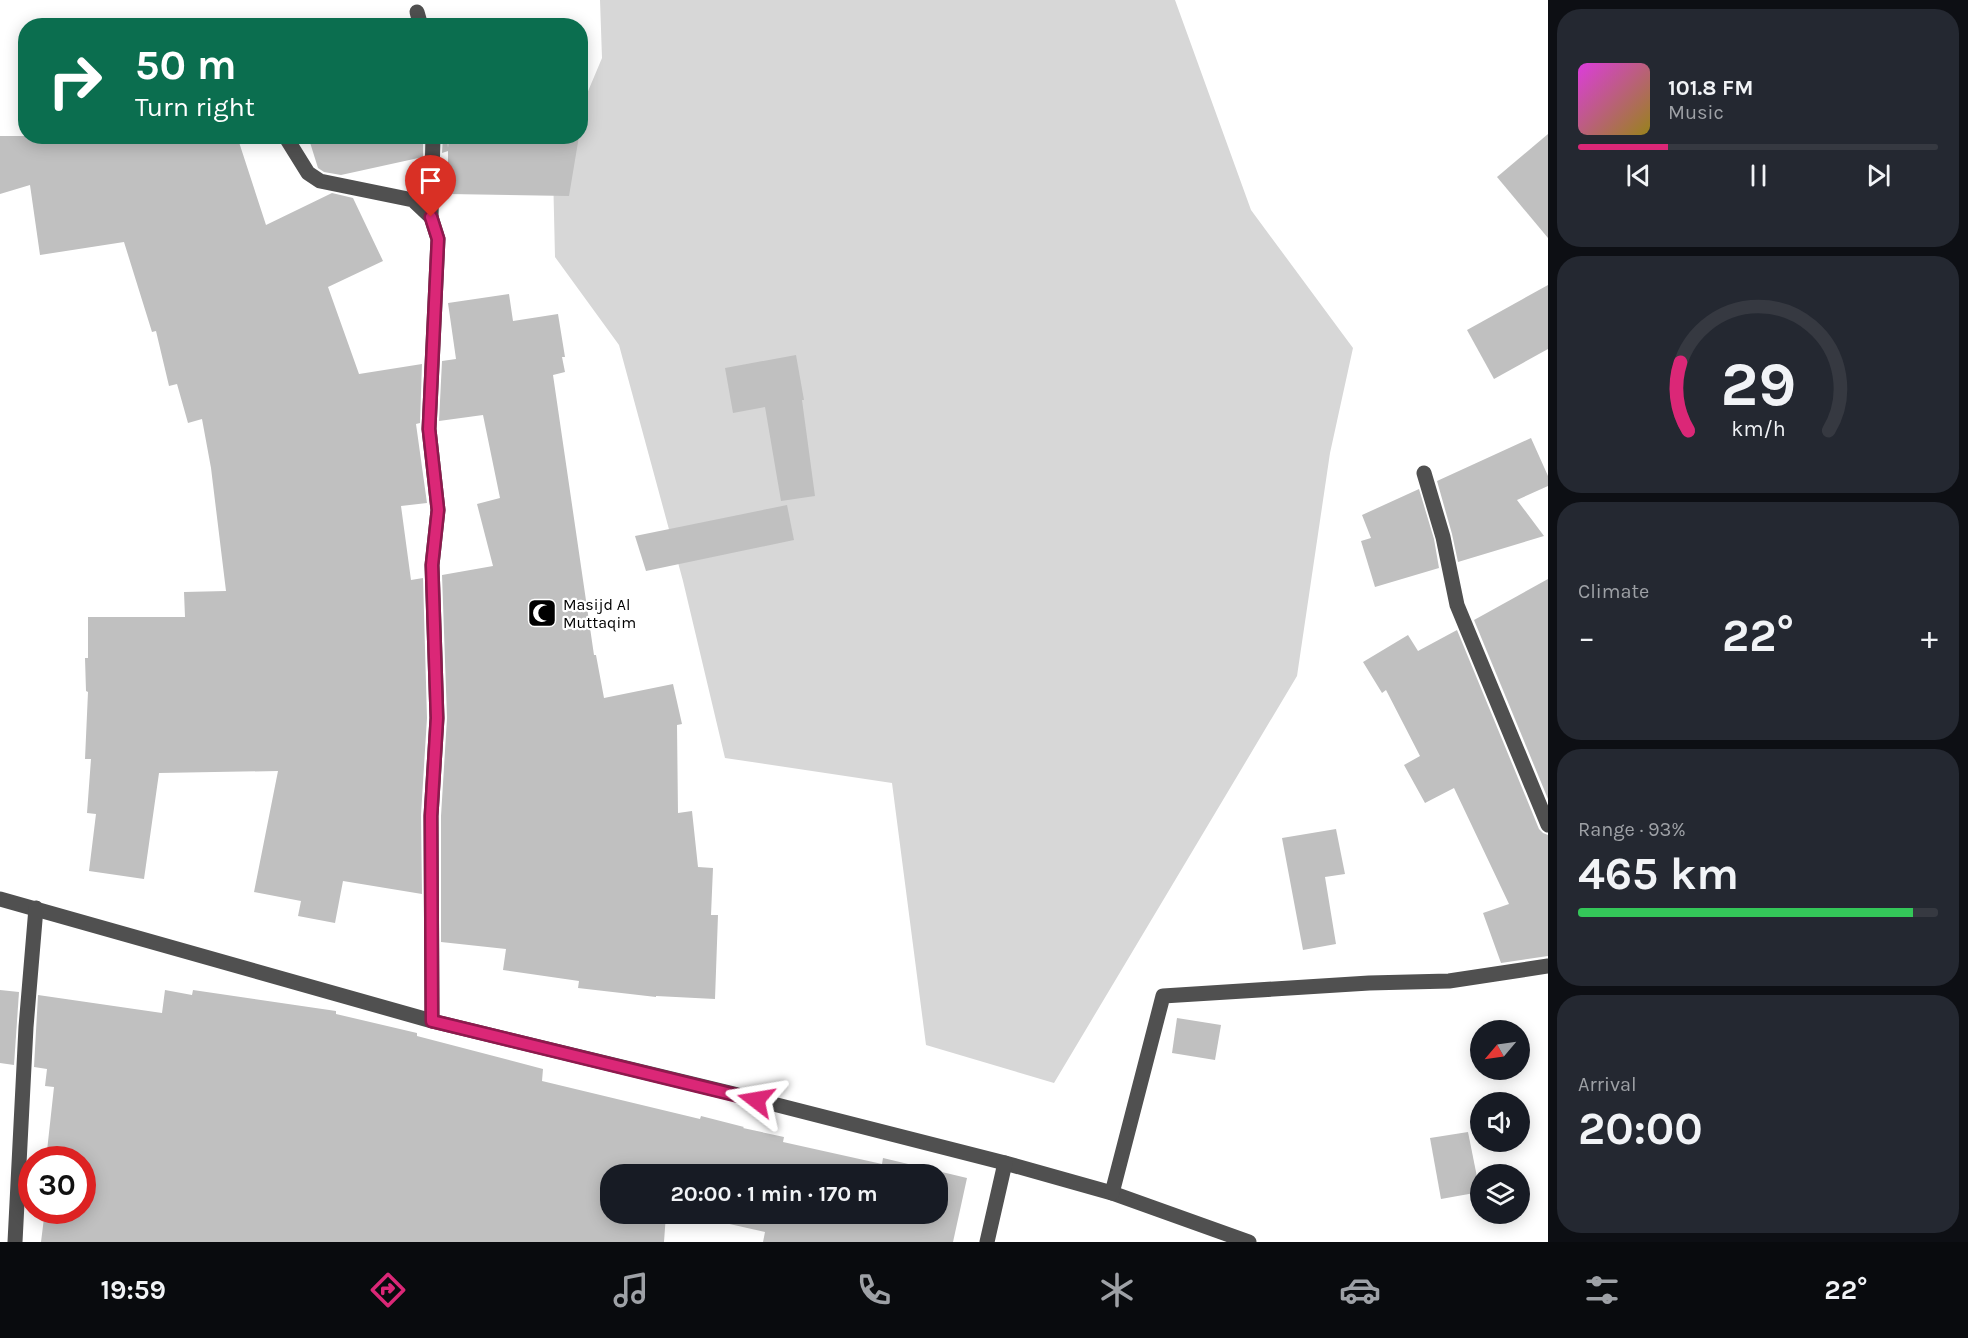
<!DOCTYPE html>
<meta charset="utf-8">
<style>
:root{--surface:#171b24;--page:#242831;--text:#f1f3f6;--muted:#9ea1a6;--line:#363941;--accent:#db2777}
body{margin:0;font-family:Karla,sans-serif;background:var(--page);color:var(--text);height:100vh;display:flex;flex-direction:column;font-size:22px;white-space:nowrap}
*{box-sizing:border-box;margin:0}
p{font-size:20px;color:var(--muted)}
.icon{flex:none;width:33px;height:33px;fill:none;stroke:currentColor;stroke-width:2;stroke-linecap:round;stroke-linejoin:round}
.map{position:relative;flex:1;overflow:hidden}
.panel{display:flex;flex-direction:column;gap:9px;padding:9px;background:#0d0f14;width:420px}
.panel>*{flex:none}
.top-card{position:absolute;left:18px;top:18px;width:570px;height:126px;border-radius:24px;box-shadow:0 3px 15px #0003;background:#0b6e4f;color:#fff;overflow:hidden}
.needle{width:39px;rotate:241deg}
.tools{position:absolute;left:1470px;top:1020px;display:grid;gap:12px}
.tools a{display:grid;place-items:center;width:60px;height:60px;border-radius:50%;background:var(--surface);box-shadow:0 3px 15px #0003;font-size:30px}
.speed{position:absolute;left:18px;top:1146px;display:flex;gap:12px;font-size:30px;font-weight:700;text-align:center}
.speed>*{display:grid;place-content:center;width:78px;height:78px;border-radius:50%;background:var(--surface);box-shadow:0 3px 15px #0003;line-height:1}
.speed .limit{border:9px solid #d22;background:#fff;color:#111}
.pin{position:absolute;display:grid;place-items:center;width:51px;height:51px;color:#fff;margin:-62px -26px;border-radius:50% 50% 50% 0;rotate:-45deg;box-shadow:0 0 6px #0007}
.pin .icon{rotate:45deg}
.me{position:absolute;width:66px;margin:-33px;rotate:284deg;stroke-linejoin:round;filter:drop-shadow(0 0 4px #0008)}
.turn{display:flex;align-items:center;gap:21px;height:126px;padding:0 18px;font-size:27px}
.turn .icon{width:78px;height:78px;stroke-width:2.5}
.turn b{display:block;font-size:42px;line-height:51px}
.big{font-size:45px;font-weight:700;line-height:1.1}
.panel .widget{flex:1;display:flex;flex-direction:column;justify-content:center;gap:9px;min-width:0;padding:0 21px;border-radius:24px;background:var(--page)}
.panel .dial{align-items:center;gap:0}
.dial svg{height:156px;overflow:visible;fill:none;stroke:var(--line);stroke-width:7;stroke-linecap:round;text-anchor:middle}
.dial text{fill:var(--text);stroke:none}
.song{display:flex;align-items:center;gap:18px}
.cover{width:72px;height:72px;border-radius:9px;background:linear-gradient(135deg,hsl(300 70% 55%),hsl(50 70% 35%))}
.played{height:6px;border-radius:3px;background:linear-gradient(90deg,var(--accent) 25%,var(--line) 25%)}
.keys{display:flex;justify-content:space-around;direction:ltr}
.heat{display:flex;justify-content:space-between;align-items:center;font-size:33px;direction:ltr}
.charge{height:9px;border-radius:4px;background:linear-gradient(90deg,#34c759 93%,var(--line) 0)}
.trip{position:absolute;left:600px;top:1164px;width:348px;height:60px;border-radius:24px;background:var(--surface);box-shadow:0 3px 15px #0003;font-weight:700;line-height:60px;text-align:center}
.tab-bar{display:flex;height:96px;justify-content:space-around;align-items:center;background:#090b0e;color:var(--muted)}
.tab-bar .icon{width:42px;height:42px}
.tab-bar .active{color:var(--accent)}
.tab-bar b{font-size:27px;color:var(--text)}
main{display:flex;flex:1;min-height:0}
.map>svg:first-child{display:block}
.green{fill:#d7d7d7}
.building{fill:#c0c0c0}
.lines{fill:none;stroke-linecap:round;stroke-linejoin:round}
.minor{stroke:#505050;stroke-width:15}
.route-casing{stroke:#8e194d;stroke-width:15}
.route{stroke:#db2777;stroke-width:10}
.labels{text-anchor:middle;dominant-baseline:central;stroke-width:4.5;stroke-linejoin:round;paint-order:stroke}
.poi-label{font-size:16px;fill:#000;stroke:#fff;text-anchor:start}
</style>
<main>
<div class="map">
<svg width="1548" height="1242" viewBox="0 0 1548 1242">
<rect width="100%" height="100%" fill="#fff"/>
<!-- green -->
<polygon class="green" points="600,0 1175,0 1251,210 1353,348 1330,453 1297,676 1054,1083 926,1045 892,783 725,758 683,581 619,345 555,257 553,171 568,137 580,136 581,108 602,58"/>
<!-- building -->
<g class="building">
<polygon points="1548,134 1548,238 1497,177"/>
<polygon points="0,136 237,136 266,225 332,193 353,198 383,261 328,287 359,374 422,364 420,423 416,424 427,503 401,506 411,580 423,578 427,718 421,815 422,894 343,881 335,923 298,916 301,901 254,892 278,771 159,773 144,879 89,871 96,814 87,813 91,759 85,759 88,692 86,691 85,658 88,658 88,617 185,617 184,592 226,591 211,468 202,419 188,423 177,384 169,386 156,331 152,332 124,242 40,255 30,185 0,194"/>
<polygon points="308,136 423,136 423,157 341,175 324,172 318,168"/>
<polygon points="443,136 447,136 448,148 449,136 579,136 569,196 448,194 448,151 442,153"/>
<polygon points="1548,285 1548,349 1494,379 1467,330"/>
<polygon points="509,294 513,321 558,314 565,357 562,357 565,372 553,375 594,655 596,655 604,698 673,684 682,724 677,725 678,813 692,811 698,867 713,868 711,915 718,915 715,999 656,996 656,997 578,988 579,981 503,970 506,949 441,942 441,816 447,718 442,575 493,566 477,504 500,498 483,415 439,421 442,361 456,359 448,303"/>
<polygon points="796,355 804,400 802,400 815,496 781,501 765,407 733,413 725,368"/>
<polygon points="1531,438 1548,476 1548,486 1517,500 1544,536 1458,562 1452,534 1437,481"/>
<polygon points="1419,489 1434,539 1439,568 1375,587 1361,541 1371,538 1362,515"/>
<polygon points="787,505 794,540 646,571 635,536"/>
<polygon points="1548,579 1548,799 1474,620"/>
<polygon points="1457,630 1539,829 1543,833 1548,835 1548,956 1501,963 1483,913 1509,904 1454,788 1425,803 1404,765 1420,756 1386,690 1382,693 1363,662 1408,635 1418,651"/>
<polygon points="1336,829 1345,874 1325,877 1336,944 1303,950 1282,838"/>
<polygon points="0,990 19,992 14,1065 0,1063"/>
<polygon points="165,990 192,995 193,990 336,1011 336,1014 417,1033 417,1036 543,1069 542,1081 700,1119 701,1116 744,1127 743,1128 784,1137 783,1142 882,1164 883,1158 967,1178 953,1242 763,1242 765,1232 685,1214 938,1214 938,1174 610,1174 610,1214 666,1214 664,1242 41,1242 45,1210 82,1210 82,1160 46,1160 54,1087 45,1086 47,1069 34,1067 38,995 162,1013"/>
<polygon points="1177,1018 1221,1025 1215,1060 1172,1053"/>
<polygon points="1468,1132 1480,1192 1441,1199 1430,1138"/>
</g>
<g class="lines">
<!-- minor -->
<g class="minor">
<polyline points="417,12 421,26"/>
<polyline points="285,136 308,173 320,181 413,200 431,217 438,239 429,429 438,510 432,565 437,718 431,816 432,1021"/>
<polyline points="431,217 433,136"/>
<polyline points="1424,473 1443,537 1457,605 1548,825"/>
<polyline points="0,899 432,1021 734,1094 1005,1163 1112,1193 1249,1242"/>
<polyline points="1112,1193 1163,996 1369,983 1449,981 1548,966"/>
<polyline points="15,1242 26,1027 36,908"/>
<polyline points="987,1242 1005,1163"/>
</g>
</g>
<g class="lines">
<!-- route casing -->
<g class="route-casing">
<polyline id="route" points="431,217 438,239 429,429 438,510 432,565 437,718 431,816 432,1021 756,1100"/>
</g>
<!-- route -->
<use href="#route" class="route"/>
</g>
<!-- icons -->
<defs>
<g id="mosque-square" transform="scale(1.5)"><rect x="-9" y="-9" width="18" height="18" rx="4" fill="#000" stroke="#fff"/><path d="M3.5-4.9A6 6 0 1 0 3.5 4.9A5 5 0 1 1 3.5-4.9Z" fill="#fff"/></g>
</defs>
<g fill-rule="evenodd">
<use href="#mosque-square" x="542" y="613"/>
</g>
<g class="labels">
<!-- poi labels -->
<g class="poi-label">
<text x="563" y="604">Masijd Al<tspan x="563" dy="18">Muttaqim</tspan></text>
</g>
</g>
</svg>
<div class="tools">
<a><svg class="needle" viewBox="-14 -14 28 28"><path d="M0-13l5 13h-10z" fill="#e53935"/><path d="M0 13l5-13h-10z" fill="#9ea1a6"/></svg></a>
<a><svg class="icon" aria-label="sound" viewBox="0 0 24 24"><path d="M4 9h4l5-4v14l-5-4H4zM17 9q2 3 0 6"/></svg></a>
<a><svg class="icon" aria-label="layers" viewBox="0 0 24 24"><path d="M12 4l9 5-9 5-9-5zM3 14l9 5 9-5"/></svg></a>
</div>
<div class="speed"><div class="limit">30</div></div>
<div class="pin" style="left:431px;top:217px;background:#d93025"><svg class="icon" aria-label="arrive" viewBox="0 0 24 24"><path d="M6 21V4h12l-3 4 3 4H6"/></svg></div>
<svg class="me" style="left:756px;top:1100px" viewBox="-20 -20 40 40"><path d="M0-17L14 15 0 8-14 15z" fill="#db2777" stroke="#fff" stroke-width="4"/></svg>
<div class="trip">20:00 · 1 min · 170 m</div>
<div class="top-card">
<div class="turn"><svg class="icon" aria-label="right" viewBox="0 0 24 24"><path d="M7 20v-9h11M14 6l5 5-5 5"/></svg><div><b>50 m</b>Turn right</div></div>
</div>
</div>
<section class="panel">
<div class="widget">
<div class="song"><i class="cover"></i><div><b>101.8 FM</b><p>Music</p></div></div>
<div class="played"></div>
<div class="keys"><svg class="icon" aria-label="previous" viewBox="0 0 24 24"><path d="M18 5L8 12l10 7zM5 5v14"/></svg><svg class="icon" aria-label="pause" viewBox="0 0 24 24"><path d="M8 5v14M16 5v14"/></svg><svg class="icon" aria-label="next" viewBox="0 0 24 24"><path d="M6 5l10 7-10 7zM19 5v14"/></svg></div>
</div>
<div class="widget dial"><svg viewBox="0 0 100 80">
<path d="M14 69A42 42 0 1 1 86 69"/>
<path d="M14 69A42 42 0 0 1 10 34" stroke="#db2777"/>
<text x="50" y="56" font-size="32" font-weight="700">29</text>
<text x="50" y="72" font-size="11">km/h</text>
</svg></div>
<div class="widget"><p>Climate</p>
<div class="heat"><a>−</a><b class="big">22°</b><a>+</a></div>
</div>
<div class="widget"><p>Range · 93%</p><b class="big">465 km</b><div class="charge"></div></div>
<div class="widget"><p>Arrival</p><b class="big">20:00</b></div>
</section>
</main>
<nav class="tab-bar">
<b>19:59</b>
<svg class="icon active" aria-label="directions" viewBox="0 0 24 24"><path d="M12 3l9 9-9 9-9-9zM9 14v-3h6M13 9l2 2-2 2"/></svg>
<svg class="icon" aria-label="music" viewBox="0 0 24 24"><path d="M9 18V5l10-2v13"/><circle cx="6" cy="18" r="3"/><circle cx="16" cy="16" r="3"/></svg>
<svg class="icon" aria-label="phone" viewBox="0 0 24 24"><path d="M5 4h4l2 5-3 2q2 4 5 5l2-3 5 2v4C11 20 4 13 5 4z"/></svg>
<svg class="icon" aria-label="climate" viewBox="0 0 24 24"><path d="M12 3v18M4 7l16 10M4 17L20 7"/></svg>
<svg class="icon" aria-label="car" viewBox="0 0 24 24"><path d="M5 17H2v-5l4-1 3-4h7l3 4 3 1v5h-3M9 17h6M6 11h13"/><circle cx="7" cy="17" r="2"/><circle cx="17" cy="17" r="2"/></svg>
<svg class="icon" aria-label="filters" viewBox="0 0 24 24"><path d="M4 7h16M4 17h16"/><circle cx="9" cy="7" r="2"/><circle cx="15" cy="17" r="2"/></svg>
<b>22°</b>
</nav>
